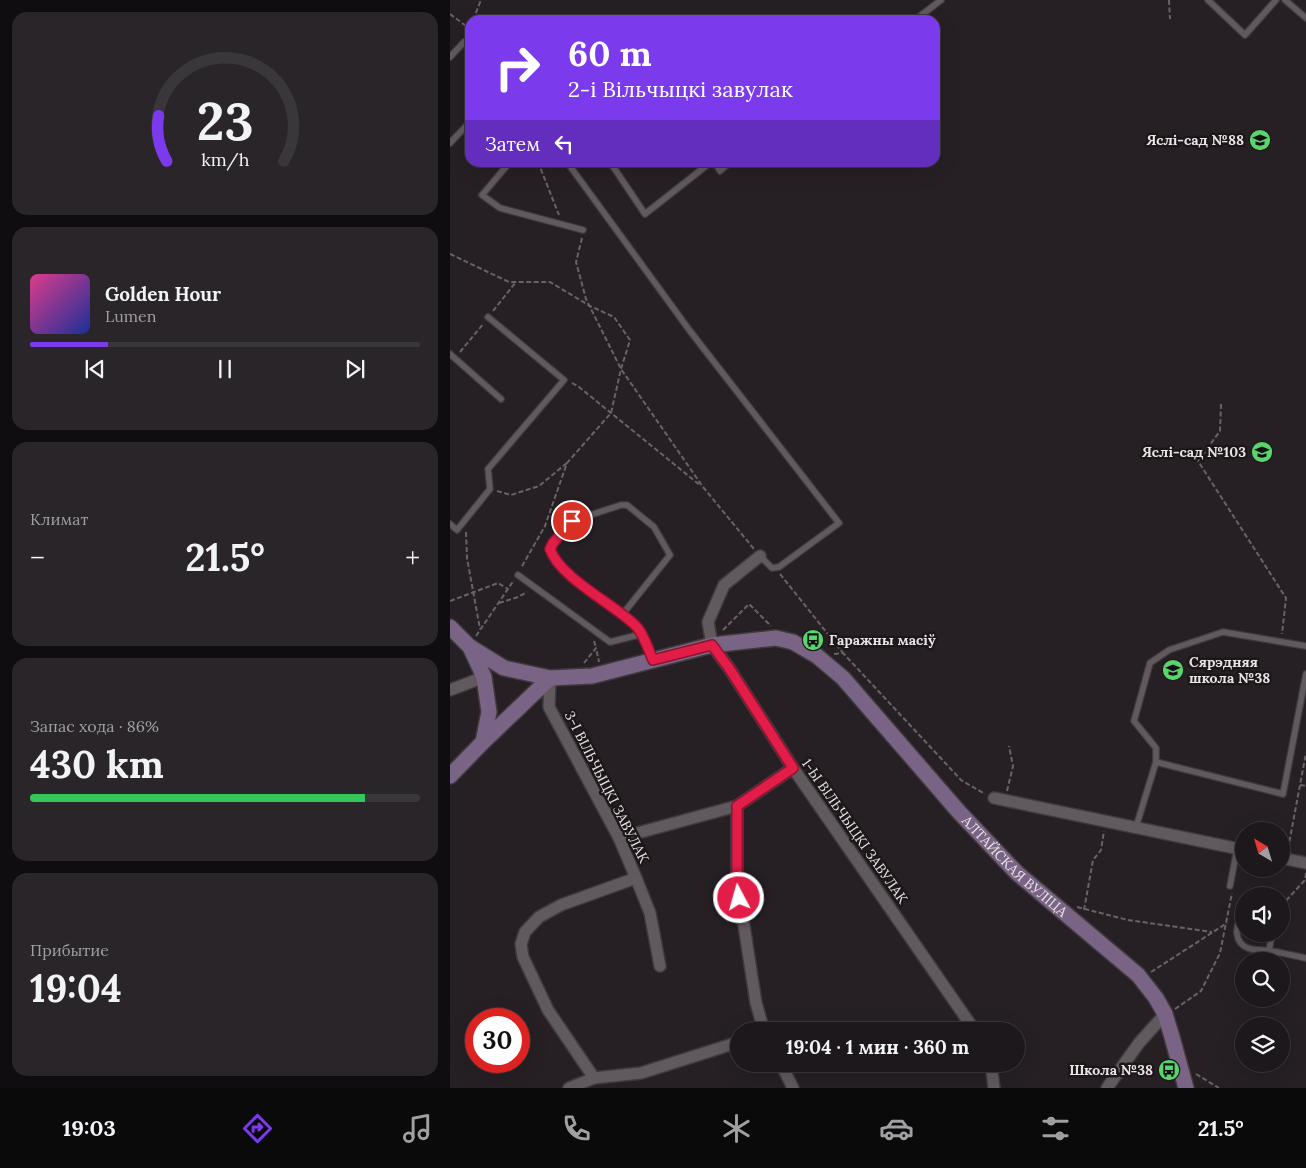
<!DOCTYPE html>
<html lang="ru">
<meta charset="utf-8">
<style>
:root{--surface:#1c181b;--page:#292528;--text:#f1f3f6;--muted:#a0a0a3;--line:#3a373a;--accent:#7c3aed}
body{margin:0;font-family:Lora,serif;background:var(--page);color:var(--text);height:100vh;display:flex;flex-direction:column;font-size:19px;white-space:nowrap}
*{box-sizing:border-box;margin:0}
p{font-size:16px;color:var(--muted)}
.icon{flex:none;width:28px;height:28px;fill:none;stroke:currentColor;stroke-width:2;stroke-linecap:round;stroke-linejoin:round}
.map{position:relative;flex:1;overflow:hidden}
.side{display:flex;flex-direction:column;gap:12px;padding:12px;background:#0f0d0f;width:450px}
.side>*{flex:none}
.guide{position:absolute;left:15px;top:15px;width:475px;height:152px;border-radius:15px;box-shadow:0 5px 20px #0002,0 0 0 1px var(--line);background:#7c3aed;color:#fff;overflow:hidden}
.needle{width:32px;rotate:322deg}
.controls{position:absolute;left:785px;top:822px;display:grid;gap:10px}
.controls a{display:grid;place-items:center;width:55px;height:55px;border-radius:50%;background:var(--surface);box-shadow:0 5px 20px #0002,0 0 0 1px var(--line);font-size:25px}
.speed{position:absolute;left:15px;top:1008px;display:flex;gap:10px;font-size:25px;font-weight:700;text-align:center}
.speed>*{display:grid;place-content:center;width:65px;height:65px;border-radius:50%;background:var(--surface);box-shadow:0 5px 20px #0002,0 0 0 1px var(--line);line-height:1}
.speed .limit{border:8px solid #d22;background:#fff;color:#111}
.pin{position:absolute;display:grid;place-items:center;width:42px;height:42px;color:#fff;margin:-21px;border:2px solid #fff;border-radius:50%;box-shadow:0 1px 5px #0007}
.me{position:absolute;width:55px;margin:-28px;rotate:354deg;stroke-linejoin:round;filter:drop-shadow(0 0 4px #0008)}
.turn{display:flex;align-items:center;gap:18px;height:105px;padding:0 20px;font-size:22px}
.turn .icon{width:65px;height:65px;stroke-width:2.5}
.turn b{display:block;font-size:35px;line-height:42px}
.then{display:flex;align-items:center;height:48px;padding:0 20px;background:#0003;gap:10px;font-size:19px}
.big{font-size:38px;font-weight:700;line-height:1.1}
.side .card{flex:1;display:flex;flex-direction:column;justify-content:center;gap:8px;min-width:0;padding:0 18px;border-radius:15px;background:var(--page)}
.side .dial{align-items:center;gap:0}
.dial svg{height:130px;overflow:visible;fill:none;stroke:var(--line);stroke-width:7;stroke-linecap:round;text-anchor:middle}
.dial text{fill:var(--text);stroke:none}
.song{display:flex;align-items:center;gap:15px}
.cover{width:60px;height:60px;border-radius:8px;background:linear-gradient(135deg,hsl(330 70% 55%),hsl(230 70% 35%))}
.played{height:5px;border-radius:2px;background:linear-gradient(90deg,var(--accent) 20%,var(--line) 20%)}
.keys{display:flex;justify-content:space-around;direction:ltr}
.heat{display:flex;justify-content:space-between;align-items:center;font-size:28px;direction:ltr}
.charge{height:8px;border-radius:4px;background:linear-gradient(90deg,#34c759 86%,var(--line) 0)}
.trip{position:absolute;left:280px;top:1022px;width:295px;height:50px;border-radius:25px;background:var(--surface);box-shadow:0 5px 20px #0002,0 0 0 1px var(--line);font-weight:700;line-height:50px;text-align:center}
.tabs{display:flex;height:80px;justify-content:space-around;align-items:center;background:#0b0a0b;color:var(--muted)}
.tabs .icon{width:35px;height:35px}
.tabs .selected{color:var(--accent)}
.tabs b{font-size:22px;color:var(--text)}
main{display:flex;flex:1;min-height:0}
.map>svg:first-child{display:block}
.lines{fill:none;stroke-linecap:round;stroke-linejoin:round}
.lane-casing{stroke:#3f3a3d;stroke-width:8}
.street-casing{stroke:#3f3a3d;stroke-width:14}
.secondary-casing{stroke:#3f3a3d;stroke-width:18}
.path{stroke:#696367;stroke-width:2;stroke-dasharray:5 2.5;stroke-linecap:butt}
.lane{stroke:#60595d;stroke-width:5.5}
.street{stroke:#60595d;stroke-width:11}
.secondary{stroke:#7a6485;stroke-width:15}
.route-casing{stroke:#92132f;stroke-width:12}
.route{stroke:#e11d48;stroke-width:9}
.labels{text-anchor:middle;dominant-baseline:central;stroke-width:5;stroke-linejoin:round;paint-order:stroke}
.poi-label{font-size:14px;font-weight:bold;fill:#e9e5e7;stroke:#1d171a;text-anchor:end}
.street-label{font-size:14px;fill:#e9e5e7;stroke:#1d171a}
</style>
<main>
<section class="side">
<div class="card dial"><svg viewBox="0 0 100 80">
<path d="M14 69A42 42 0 1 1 86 69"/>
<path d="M14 69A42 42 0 0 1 9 41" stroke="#7c3aed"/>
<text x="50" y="56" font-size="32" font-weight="700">23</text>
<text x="50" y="72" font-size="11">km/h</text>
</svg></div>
<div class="card">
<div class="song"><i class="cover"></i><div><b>Golden Hour</b><p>Lumen</p></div></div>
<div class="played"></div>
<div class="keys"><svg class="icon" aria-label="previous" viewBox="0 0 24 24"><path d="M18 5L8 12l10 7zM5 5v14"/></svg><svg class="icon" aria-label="pause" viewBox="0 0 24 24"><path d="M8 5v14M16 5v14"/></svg><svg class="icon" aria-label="next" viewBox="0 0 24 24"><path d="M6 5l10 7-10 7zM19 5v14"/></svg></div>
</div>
<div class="card"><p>Климат</p>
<div class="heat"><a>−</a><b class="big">21.5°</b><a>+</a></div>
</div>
<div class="card"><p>Запас хода · 86%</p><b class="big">430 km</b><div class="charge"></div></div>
<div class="card"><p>Прибытие</p><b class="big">19:04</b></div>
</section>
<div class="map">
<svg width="856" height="1088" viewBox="0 0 856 1088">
<rect width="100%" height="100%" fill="#262024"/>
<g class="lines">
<!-- lane casing -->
<g class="lane-casing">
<g id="lane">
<polyline points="758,0 795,35 826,0"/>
<polyline points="835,0 856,18"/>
<polyline points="465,20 491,0"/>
<polyline points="0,57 14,42 20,49"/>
<polyline points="0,143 20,122"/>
<polyline points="60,162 32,195 50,208 133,230"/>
<polyline points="117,162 240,331 389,523 329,567 322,568 310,556"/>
<polyline points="160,162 195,214 261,162"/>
<polyline points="265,162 270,171 280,162"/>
<polyline points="0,354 51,399"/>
<polyline points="0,524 7,530 40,489 38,469 114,380 38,317"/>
<polyline points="68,575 160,642 192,634 202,658"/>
<path d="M 172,615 L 220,555 L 204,527 L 177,505 L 171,505 L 122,521 L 103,543 L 100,549 C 109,574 165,609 187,626 L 192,634"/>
<polyline points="706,762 833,794 856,674"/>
<polyline points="686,827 706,762 706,748 684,721 700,663 719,650 773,632 856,646"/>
<polyline points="780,886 787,849"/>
<path d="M 794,917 C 783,926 785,943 798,948 C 805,951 814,949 821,951 C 833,953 845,956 856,958"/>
<polyline points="819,950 822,934"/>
</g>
</g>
<!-- street casing -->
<g class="street-casing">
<g id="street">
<polyline points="310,556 274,585 258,622 262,645 279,668 343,768 525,1031"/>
<polyline points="100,678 99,707 169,838 186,878 200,913 210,966"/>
<polyline points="0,690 34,677"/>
<polyline points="544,798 794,850"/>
<polyline points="287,806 287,880 306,1003 314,1031"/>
<polyline points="169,838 287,806 343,768"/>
<polyline points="831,858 856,863"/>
<polyline points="331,1064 343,1088"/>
<polyline points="541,1064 544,1088"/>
<polyline points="144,1078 98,1010 73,957 71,944 75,932 89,917 111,905 186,878"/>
<polyline points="119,1088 144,1078 191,1073 289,1042"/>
<polyline points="657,1088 689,1043 715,1014"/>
</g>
</g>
<!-- secondary casing -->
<g class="secondary-casing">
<g id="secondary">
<path id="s1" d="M 0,627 L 20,647 L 54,668 L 100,678 L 142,676 L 262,645 L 326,638 L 343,642 L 367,656 L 393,678 L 509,812 L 567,873 L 688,975 L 706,998 L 715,1014 L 722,1037 L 736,1088"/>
<polyline points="20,647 34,677 39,712 33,742"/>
<polyline points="0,776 33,742 100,678"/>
</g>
</g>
<!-- path -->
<g class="path">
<polyline points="719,0 720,19"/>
<polyline points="0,14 20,29"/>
<polyline points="23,20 31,0"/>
<polyline points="41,20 44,18 46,20"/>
<polyline points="88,162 109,215"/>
<polyline points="132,238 126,262 136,299 171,369 253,487 304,549"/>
<polyline points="0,254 59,282 100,282 140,306 164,317 180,340 171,369 161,413 117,463 95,526 71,568"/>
<polyline points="43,311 66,282"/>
<polyline points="10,352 34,323"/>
<polyline points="122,383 129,387 251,486"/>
<polyline points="771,404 770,431 748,461 836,598 832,634"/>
<polyline points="47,491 61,495 89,486 117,463"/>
<polyline points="16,532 17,558 30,629"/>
<polyline points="330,574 393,653"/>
<polyline points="0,601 48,583 58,589"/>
<polyline points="49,603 68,597 77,592"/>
<polyline points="273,630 299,604 321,626"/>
<polyline points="26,636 64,580"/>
<polyline points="144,641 146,648"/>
<polyline points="384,654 393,653 511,780 535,794"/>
<polyline points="134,663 146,648 149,662"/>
<polyline points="850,785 856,786"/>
<polyline points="557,791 563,766 559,746"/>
<polyline points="838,849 856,753"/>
<polyline points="831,906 855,880 856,873"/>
<polyline points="627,907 678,920 762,932"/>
<polyline points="634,910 643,860 651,850 654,831"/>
<polyline points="701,972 777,923"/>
<polyline points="725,1009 751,991 770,953 782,893"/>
<polyline points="746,1074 769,1088"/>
</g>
<!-- lane -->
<use href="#lane" class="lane"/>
<!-- street -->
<use href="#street" class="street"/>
<!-- secondary -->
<use href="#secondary" class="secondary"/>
</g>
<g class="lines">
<!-- route casing -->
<g class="route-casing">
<path id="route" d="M 122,521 L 103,543 L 100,549 C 110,578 164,604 186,626 C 194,634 198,649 203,660 L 262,645 L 279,668 L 343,768 L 287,806 L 287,880 L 289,898"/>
</g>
<!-- route -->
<use href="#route" class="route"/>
</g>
<!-- icons -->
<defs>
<g id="school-disc" transform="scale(1.125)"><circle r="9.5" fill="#5ad56e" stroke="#1d171a"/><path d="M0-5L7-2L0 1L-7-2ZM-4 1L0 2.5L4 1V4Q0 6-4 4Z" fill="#111"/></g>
<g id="bus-disc" transform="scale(1.125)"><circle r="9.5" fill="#5ad56e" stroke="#1d171a"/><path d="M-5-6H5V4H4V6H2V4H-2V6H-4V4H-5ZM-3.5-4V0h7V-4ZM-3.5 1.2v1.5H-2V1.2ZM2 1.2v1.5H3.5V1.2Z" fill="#111"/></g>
</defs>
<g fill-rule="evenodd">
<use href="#school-disc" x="810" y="140"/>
<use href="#school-disc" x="812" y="452"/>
<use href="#bus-disc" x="363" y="640"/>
<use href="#school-disc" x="723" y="670"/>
<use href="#bus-disc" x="719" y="1070"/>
</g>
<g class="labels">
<!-- poi labels -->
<g class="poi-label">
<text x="794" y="140">Яслі-сад №88</text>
<text x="796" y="452">Яслі-сад №103</text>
<text x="379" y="640" text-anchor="start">Гаражны масіў</text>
<text x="739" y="662" text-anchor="start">Сярэдняя<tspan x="739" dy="16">школа №38</tspan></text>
<text x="703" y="1070">Школа №38</text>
</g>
<!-- street labels -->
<g class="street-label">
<text transform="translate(157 787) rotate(63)">3-І ВІЛЬЧЫЦКІ ЗАВУЛАК</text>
<text transform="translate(405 831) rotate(55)">1-Ы ВІЛЬЧЫЦКІ ЗАВУЛАК</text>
<text stroke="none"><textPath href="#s1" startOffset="680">АЛТАЙСКАЯ ВУЛІЦА</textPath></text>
</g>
</g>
</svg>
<div class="controls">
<a><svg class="needle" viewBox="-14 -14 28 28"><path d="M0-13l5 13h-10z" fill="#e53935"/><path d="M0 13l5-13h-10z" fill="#a0a0a3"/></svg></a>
<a><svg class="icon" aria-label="sound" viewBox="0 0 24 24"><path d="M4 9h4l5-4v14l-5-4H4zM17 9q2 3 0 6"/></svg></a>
<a><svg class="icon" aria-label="search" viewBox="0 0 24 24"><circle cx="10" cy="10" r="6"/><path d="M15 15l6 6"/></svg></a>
<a><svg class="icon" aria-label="layers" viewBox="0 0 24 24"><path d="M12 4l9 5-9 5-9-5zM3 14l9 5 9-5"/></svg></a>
</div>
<div class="speed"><div class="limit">30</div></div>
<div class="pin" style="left:122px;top:521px;background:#d93025"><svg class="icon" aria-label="arrive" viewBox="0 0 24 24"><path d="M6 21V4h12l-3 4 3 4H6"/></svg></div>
<svg class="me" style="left:289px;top:898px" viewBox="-20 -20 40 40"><circle r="17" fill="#e11d48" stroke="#fff" stroke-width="3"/><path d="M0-11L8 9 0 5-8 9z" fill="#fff"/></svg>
<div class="trip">19:04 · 1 мин · 360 m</div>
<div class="guide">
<div class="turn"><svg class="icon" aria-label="right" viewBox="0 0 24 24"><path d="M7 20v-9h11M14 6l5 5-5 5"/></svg><div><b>60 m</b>2-і Вільчыцкі завулак</div></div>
<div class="then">Затем<svg class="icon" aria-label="left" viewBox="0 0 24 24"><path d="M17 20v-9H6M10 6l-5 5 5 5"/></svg></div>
</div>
</div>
</main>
<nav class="tabs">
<b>19:03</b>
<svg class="icon selected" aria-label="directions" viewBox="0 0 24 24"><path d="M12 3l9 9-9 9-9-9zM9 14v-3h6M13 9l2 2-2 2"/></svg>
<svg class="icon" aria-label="music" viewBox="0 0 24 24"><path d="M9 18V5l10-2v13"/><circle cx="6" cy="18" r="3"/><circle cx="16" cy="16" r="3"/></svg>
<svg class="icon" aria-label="phone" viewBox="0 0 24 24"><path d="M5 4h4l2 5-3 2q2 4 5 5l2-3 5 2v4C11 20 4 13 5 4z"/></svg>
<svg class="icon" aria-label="climate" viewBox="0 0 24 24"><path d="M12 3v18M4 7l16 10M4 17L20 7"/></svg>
<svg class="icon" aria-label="car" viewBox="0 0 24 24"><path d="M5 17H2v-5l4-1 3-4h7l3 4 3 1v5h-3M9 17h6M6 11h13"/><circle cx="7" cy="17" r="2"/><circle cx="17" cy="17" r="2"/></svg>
<svg class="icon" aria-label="filters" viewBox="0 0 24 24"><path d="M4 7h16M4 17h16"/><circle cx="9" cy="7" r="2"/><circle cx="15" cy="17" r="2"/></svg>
<b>21.5°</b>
</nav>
